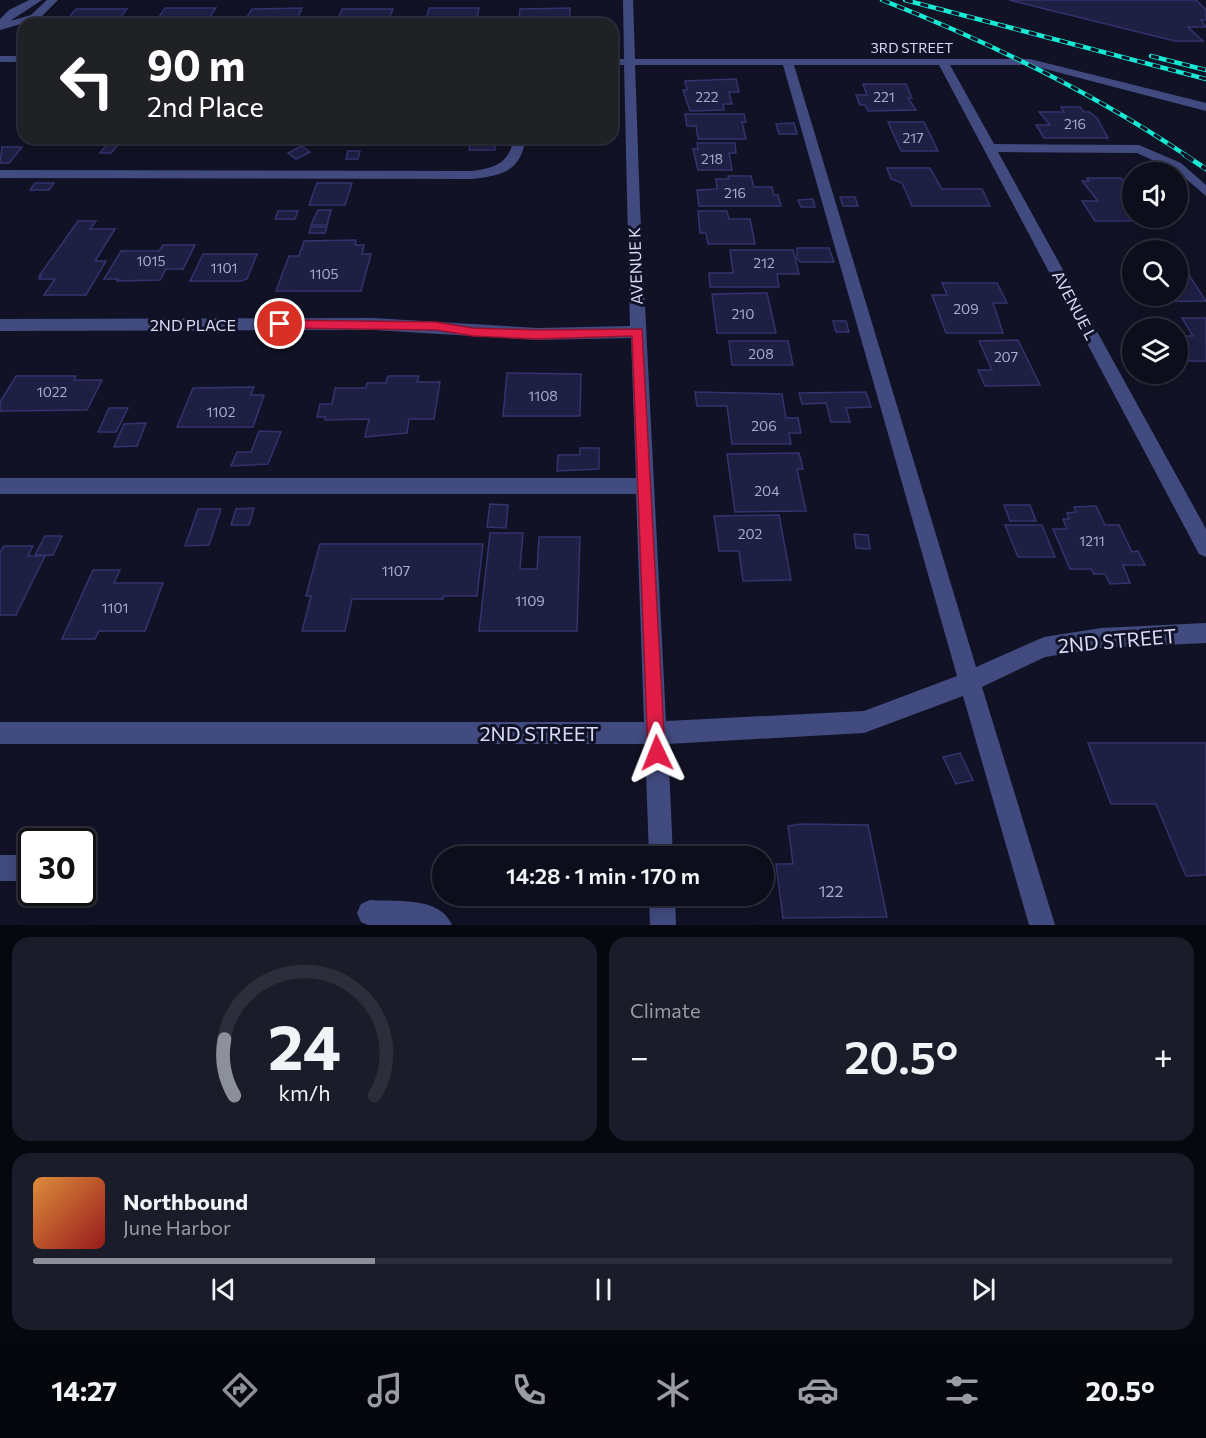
<!DOCTYPE html>
<meta charset="utf-8">
<style>
:root{--surface:#0d0e1c;--page:#1b1c29;--text:#f1f3f6;--muted:#9a9ca3;--line:#2d2e3b;--accent:#8c9099}
body{margin:0;font-family:Commissioner,sans-serif;background:var(--page);color:var(--text);height:100vh;display:flex;flex-direction:column;font-size:22px;white-space:nowrap}
*{box-sizing:border-box;margin:0}
p{font-size:20px;color:var(--muted)}
.icon{flex:none;width:33px;height:33px;fill:none;stroke:currentColor;stroke-width:2;stroke-linecap:round;stroke-linejoin:round}
.map{position:relative;height:925px;overflow:hidden}
.drawer{display:flex;flex-direction:column;gap:12px;padding:12px;background:#07080f;flex:1}
.drawer>*{flex:none}
.top-card{position:absolute;left:18px;top:18px;width:600px;height:126px;border-radius:18px;box-shadow:0 3px 15px #0003,0 0 0 2px var(--line);background:#202124;color:#fff;overflow:hidden}
.controls{position:absolute;left:1122px;top:162px;display:grid;gap:12px}
.controls a{display:grid;place-items:center;width:66px;height:66px;border-radius:50%;background:var(--surface);box-shadow:0 3px 15px #0003,0 0 0 2px var(--line);font-size:30px}
.speed{position:absolute;left:18px;top:828px;display:flex;gap:12px;font-size:30px;font-weight:700;text-align:center}
.speed>*{display:grid;place-content:center;width:78px;height:78px;border-radius:50%;background:var(--surface);box-shadow:0 3px 15px #0003,0 0 0 2px var(--line);line-height:1}
.speed .limit{border:3px solid #111;border-radius:9px;background:#fff;color:#111}
.pin{position:absolute;display:grid;place-items:center;width:51px;height:51px;color:#fff;margin:-26px;border:3px solid #fff;border-radius:50%;box-shadow:0 2px 6px #0007}
.me{position:absolute;width:66px;margin:-33px;rotate:358deg;stroke-linejoin:round;filter:drop-shadow(0 0 4px #0008)}
.turn{display:flex;align-items:center;gap:21px;height:126px;padding:0 30px;font-size:27px}
.turn .icon{width:78px;height:78px;stroke-width:2.5}
.turn b{display:block;font-size:42px;line-height:51px}
.big{font-size:45px;font-weight:600;line-height:1.1}
.drawer .tile{flex:1;display:flex;flex-direction:column;justify-content:center;gap:9px;min-width:0;padding:0 21px;border-radius:18px;background:var(--page)}
.drawer .dial{align-items:center;gap:0}
.dial svg{height:156px;overflow:visible;fill:none;stroke:var(--line);stroke-width:7;stroke-linecap:round;text-anchor:middle}
.dial text{fill:var(--text);stroke:none}
.song{display:flex;align-items:center;gap:18px}
.cover{width:72px;height:72px;border-radius:9px;background:linear-gradient(135deg,hsl(30 70% 55%),hsl(0 70% 35%))}
.played{height:6px;border-radius:3px;background:linear-gradient(90deg,var(--accent) 30%,var(--line) 30%)}
.keys{display:flex;justify-content:space-around;direction:ltr}
.heat{display:flex;justify-content:space-between;align-items:center;font-size:33px;direction:ltr}
.drawer .tiles{flex:1;display:grid;gap:12px;grid-template-columns:1fr 1fr}
.tile:last-child{grid-column:span 2}
.trip{position:absolute;left:432px;top:846px;width:342px;height:60px;border-radius:30px;background:var(--surface);box-shadow:0 3px 15px #0003,0 0 0 2px var(--line);font-weight:600;line-height:60px;text-align:center}
.tab-bar{display:flex;height:96px;justify-content:space-around;align-items:center;background:#05060b;color:var(--muted)}
.tab-bar .icon{width:42px;height:42px}
.tab-bar .selected{color:var(--accent)}
.tab-bar b{font-size:27px;color:var(--text)}
.map>svg:first-child{display:block}
.building{fill:#1f1f44;stroke:#33336e;stroke-width:1.5}
.lines{fill:none;stroke-linecap:round;stroke-linejoin:round}
.minor{fill:#414b7f;fill-rule:evenodd}
.rail-far1-casing{stroke:#17e9d5;stroke-width:4.5}
.rail-casing{stroke:#17e9d5;stroke-width:5}
.rail-far1{stroke:#111225;stroke-width:3;stroke-dasharray:8;stroke-linecap:butt}
.rail{stroke:#111225;stroke-width:4;stroke-dasharray:10;stroke-linecap:butt}
.route{fill:#e11d48;stroke:#92132f;stroke-width:1.5}
.labels{text-anchor:middle;dominant-baseline:central;stroke-width:6;stroke-linejoin:round;paint-order:stroke}
.far-street-label{font-size:14px;fill:#d9dbfb;stroke:#111225}
.number-label{font-size:14px;fill:#aaaccd}
.street-label{font-size:16px;fill:#d9dbfb;stroke:#111225}
.near-number-label{font-size:16px;fill:#aaaccd}
.near-street-label{font-size:20px;fill:#d9dbfb;stroke:#111225}
</style>
<div class="map">
<svg width="1206" height="925" viewBox="0 0 1206 925">
<rect width="100%" height="100%" fill="#111225"/>
<!-- building -->
<g class="building">
<polygon points="1009,0 1196,0 1206,10 1206,20 1201,20 1206,27 1188,27 1203,41 1175,41"/>
<polygon points="165,8 216,8 209,18 218,20 215,24 146,24 149,20 157,20"/>
<polygon points="302,8 298,18 306,21 305,24 236,24 238,20 245,20 252,9"/>
<polygon points="429,8 479,8 477,18 487,20 486,24 417,24 418,20 426,20"/>
<polygon points="570,8 570,18 580,21 580,24 511,24 511,20 519,20 520,9"/>
<polygon points="76,9 127,9 119,19 127,21 124,24 55,24 58,21 66,21"/>
<polygon points="342,9 393,9 389,19 398,21 397,24 328,24 330,21 337,21"/>
<polygon points="736,79 739,92 729,92 732,104 723,104 724,110 690,111 683,90 687,90 685,81"/>
<polygon points="863,84 906,84 912,98 908,98 916,110 868,111 865,105 860,105 856,95 867,95"/>
<polygon points="1061,107 1080,107 1084,112 1089,112 1097,118 1108,138 1044,138 1036,125 1050,125 1039,112 1064,112"/>
<polygon points="685,114 744,114 746,122 742,122 746,139 698,139 696,126 687,126"/>
<polygon points="888,122 924,122 938,151 901,151"/>
<polygon points="794,123 797,134 779,134 776,124"/>
<polygon points="471,139 496,140 495,150 469,150"/>
<polygon points="697,143 735,143 736,153 729,153 732,170 698,170 693,149 698,149"/>
<polygon points="106,145 118,145 111,153 100,153"/>
<polygon points="302,146 310,152 296,159 288,153"/>
<polygon points="2,147 22,147 9,163 0,163"/>
<polygon points="348,151 360,151 358,159 346,159"/>
<polygon points="887,168 930,168 942,189 982,189 990,206 912,206 902,183 891,179"/>
<polygon points="728,176 751,176 754,187 772,187 774,195 778,195 781,206 699,206 697,190 717,189 716,179 729,179"/>
<polygon points="1087,178 1121,178 1125,184 1130,184 1132,218 1151,218 1154,221 1095,221 1082,201 1098,201 1082,181 1089,181"/>
<polygon points="35,183 54,183 49,190 30,190"/>
<polygon points="317,183 352,183 345,205 309,205"/>
<polygon points="840,197 855,197 858,206 843,206"/>
<polygon points="813,199 815,207 801,207 798,200"/>
<polygon points="318,210 331,210 327,225 311,225"/>
<polygon points="278,211 298,211 295,219 275,219"/>
<polygon points="698,211 727,211 729,219 750,219 755,244 708,244 706,233 700,233"/>
<polygon points="78,221 96,221 90,229 115,229 95,261 106,261 86,295 44,295 55,279 39,279 41,276 39,276"/>
<polygon points="311,227 327,227 325,233 309,233"/>
<polygon points="356,240 355,245 364,245 362,254 371,254 361,291 276,291 289,256 299,256 304,241"/>
<polygon points="163,245 195,245 183,269 166,269 160,280 117,281 118,279 104,279 121,251 159,251"/>
<polygon points="797,248 829,248 834,262 801,262 797,259"/>
<polygon points="730,250 793,250 799,274 777,274 779,287 710,287 709,273 733,273"/>
<polygon points="203,254 257,254 247,279 241,281 190,281"/>
<polygon points="1178,275 1189,275 1206,301 1141,302 1137,296 1178,296"/>
<polygon points="942,283 997,283 1007,303 993,303 1003,333 946,333 932,295 947,295"/>
<polygon points="767,293 776,333 717,333 712,294"/>
<polygon points="1182,318 1206,318 1206,361 1182,361 1178,353 1178,336 1193,336"/>
<polygon points="833,321 846,321 849,332 836,332"/>
<polygon points="1018,340 1040,385 985,386 978,370 992,370 979,341"/>
<polygon points="729,341 788,341 793,365 732,365"/>
<polygon points="507,373 581,374 580,416 503,416"/>
<polygon points="16,376 76,376 74,380 102,380 87,410 0,411 0,402"/>
<polygon points="388,376 419,376 417,382 440,382 434,419 409,419 407,433 365,437 369,419 325,420 326,417 317,417 320,404 332,404 335,388 366,388 367,383 386,383"/>
<polygon points="254,387 251,395 264,395 253,427 177,427 193,388"/>
<polygon points="695,392 782,394 786,418 798,418 801,433 789,433 791,444 732,444 727,406 697,406"/>
<polygon points="866,392 871,407 846,408 850,422 831,422 826,403 802,404 799,393"/>
<polygon points="109,408 128,408 116,432 98,432"/>
<polygon points="146,423 137,446 114,447 124,424"/>
<polygon points="259,431 281,432 268,464 231,466 237,452 251,452"/>
<polygon points="580,448 599,448 599,469 557,471 558,455 580,455"/>
<polygon points="799,453 803,469 797,469 806,511 735,512 727,454"/>
<polygon points="490,504 508,505 506,528 487,527"/>
<polygon points="1004,505 1030,505 1036,521 1010,521"/>
<polygon points="1096,506 1105,525 1119,525 1132,552 1138,551 1145,565 1123,565 1130,583 1110,584 1105,574 1094,574 1091,569 1070,569 1053,529 1067,529 1063,519 1069,519 1067,513 1076,512 1074,507"/>
<polygon points="254,508 249,525 231,525 236,509"/>
<polygon points="198,509 221,509 209,545 185,546"/>
<polygon points="779,515 791,580 743,581 739,551 719,551 714,516"/>
<polygon points="1005,525 1042,525 1055,557 1018,557"/>
<polygon points="490,533 523,533 520,569 537,569 539,537 580,537 577,631 479,631"/>
<polygon points="854,534 868,535 870,549 856,548"/>
<polygon points="45,536 62,536 53,555 35,555"/>
<polygon points="320,544 483,544 477,596 443,596 443,599 352,599 345,631 302,631 311,596 306,596"/>
<polygon points="4,546 33,546 28,556 45,556 16,615 0,615 0,552"/>
<polygon points="93,570 120,570 114,583 163,583 145,631 99,631 95,639 62,639"/>
<polygon points="1088,743 1206,743 1206,875 1186,876 1156,804 1111,804"/>
<polygon points="960,753 973,780 956,784 943,757"/>
<polygon points="801,824 868,825 887,917 783,918 776,864 793,864 788,826"/>
</g>
<g class="lines">
<!-- minor -->
<g class="minor">
<polygon points="29,0 42,0 10,21 31,15 47,0 58,0 39,19 0,30 0,19 9,10"/>
<path d="M 623,0 L 633,0 L 635,59 L 1030,59 L 1206,103 L 1206,111 L 1030,65 L 950,65 L 994,144 L 1139,145 L 1181,163 L 1206,185 L 1206,196 L 1178,172 L 1137,153 L 998,152 L 1206,529 L 1206,557 L 1199,554 L 939,65 L 794,65 L 976,667 L 1044,637 L 1101,628 L 1206,623 L 1206,643 L 1101,648 L 1045,657 L 982,687 L 1055,925 L 1029,925 L 963,696 L 864,733 L 668,744 L 673,856 L 649,856 L 645,744 L 0,744 L 0,722 L 644,722 L 636,494 L 0,494 L 0,478 L 636,478 L 631,338 L 537,340 L 373,330 L 0,331 L 0,319 L 373,318 L 537,328 L 630,326 L 624,65 L 612,65 L 612,59 L 624,59 ZM 635,65 L 783,65 L 957,676 L 864,711 L 666,721 L 640,207 Z"/>
<rect x="0" y="56" width="24" height="6"/>
<path d="M 514,138 L 526,138 C 520,172 503,175 472,179 L 0,178 L 0,170 L 472,171 C 496,168 509,163 514,138 Z"/>
<polygon points="0,855 19,855 28,859 32,868 28,877 19,881 0,881"/>
<polygon points="649,896 675,896 676,925 650,925"/>
<path d="M 370,900 C 397,902 440,896 452,925 L 368,925 L 361,922 L 357,913 L 361,904 Z"/>
</g>
<!-- rail-far1 casing -->
<g class="rail-far1-casing">
<g id="rail-far1">
<path d="M 882,0 C 989,42 1092,92 1187,156"/>
<polyline points="905,0 1206,79"/>
<polyline points="1151,56 1206,70"/>
</g>
</g>
<!-- rail casing -->
<g class="rail-casing">
<polyline id="rail" points="1185,155 1206,169"/>
</g>
<!-- rail-far1 -->
<use href="#rail-far1" class="rail-far1"/>
<!-- rail -->
<use href="#rail" class="rail"/>
</g>
<!-- route -->
<polygon class="route" points="280,320 436,322 473,328 537,330 642,329 665,753 663,760 657,762 650,760 648,753 632,336 537,339 473,336 436,330 280,328 274,324"/>
<g class="labels">
<!-- far-street labels -->
<g class="far-street-label">
<text x="912" y="47">3RD STREET</text>
</g>
<!-- number labels -->
<g class="number-label">
<text x="707" y="96">222</text>
<text x="884" y="96">221</text>
<text x="1075" y="123">216</text>
<text x="913" y="137">217</text>
<text x="712" y="158">218</text>
<text x="735" y="192">216</text>
<text x="151" y="260">1015</text>
<text x="764" y="262">212</text>
<text x="224" y="267">1101</text>
<text x="324" y="273">1105</text>
<text x="966" y="308">209</text>
<text x="743" y="313">210</text>
<text x="761" y="353">208</text>
<text x="1006" y="356">207</text>
<text x="52" y="391">1022</text>
<text x="543" y="395">1108</text>
<text x="221" y="411">1102</text>
<text x="764" y="425">206</text>
<text x="767" y="490">204</text>
<text x="750" y="533">202</text>
<text x="1092" y="540">1211</text>
<text x="396" y="570">1107</text>
<text x="530" y="600">1109</text>
<text x="115" y="607">1101</text>
</g>
<!-- street labels -->
<g class="street-label">
<text transform="translate(635 266) rotate(-92)">AVENUE K</text>
<text transform="translate(1075 305) rotate(62)">AVENUE L</text>
<text x="193" y="324">2ND PLACE</text>
</g>
<!-- near-number labels -->
<g class="near-number-label">
<text x="831" y="890">122</text>
</g>
<!-- near-street labels -->
<g class="near-street-label">
<text transform="translate(1117 640) rotate(-5)">2ND STREET</text>
<text x="539" y="733">2ND STREET</text>
</g>
</g>
</svg>
<div class="controls">
<a><svg class="icon" aria-label="sound" viewBox="0 0 24 24"><path d="M4 9h4l5-4v14l-5-4H4zM17 9q2 3 0 6"/></svg></a>
<a><svg class="icon" aria-label="search" viewBox="0 0 24 24"><circle cx="10" cy="10" r="6"/><path d="M15 15l6 6"/></svg></a>
<a><svg class="icon" aria-label="layers" viewBox="0 0 24 24"><path d="M12 4l9 5-9 5-9-5zM3 14l9 5 9-5"/></svg></a>
</div>
<div class="speed"><div class="limit">30</div></div>
<div class="pin" style="left:280px;top:324px;background:#d93025"><svg class="icon" aria-label="arrive" viewBox="0 0 24 24"><path d="M6 21V4h12l-3 4 3 4H6"/></svg></div>
<svg class="me" style="left:657px;top:753px" viewBox="-20 -20 40 40"><path d="M0-17L14 15 0 8-14 15z" fill="#e11d48" stroke="#fff" stroke-width="4"/></svg>
<div class="trip">14:28 · 1 min · 170 m</div>
<div class="top-card">
<div class="turn"><svg class="icon" aria-label="left" viewBox="0 0 24 24"><path d="M17 20v-9H6M10 6l-5 5 5 5"/></svg><div><b>90 m</b>2nd Place</div></div>
</div>
</div>
<section class="drawer">
<div class="tiles">
<div class="tile dial"><svg viewBox="0 0 100 80">
<path d="M14 69A42 42 0 1 1 86 69"/>
<path d="M14 69A42 42 0 0 1 9 40" stroke="#8c9099"/>
<text x="50" y="56" font-size="32" font-weight="700">24</text>
<text x="50" y="72" font-size="11">km/h</text>
</svg></div>
<div class="tile"><p>Climate</p>
<div class="heat"><a>−</a><b class="big">20.5°</b><a>+</a></div>
</div>
<div class="tile">
<div class="song"><i class="cover"></i><div><b>Northbound</b><p>June Harbor</p></div></div>
<div class="played"></div>
<div class="keys"><svg class="icon" aria-label="previous" viewBox="0 0 24 24"><path d="M18 5L8 12l10 7zM5 5v14"/></svg><svg class="icon" aria-label="pause" viewBox="0 0 24 24"><path d="M8 5v14M16 5v14"/></svg><svg class="icon" aria-label="next" viewBox="0 0 24 24"><path d="M6 5l10 7-10 7zM19 5v14"/></svg></div>
</div>
</div>
</section>
<nav class="tab-bar">
<b>14:27</b>
<svg class="icon selected" aria-label="directions" viewBox="0 0 24 24"><path d="M12 3l9 9-9 9-9-9zM9 14v-3h6M13 9l2 2-2 2"/></svg>
<svg class="icon" aria-label="music" viewBox="0 0 24 24"><path d="M9 18V5l10-2v13"/><circle cx="6" cy="18" r="3"/><circle cx="16" cy="16" r="3"/></svg>
<svg class="icon" aria-label="phone" viewBox="0 0 24 24"><path d="M5 4h4l2 5-3 2q2 4 5 5l2-3 5 2v4C11 20 4 13 5 4z"/></svg>
<svg class="icon" aria-label="climate" viewBox="0 0 24 24"><path d="M12 3v18M4 7l16 10M4 17L20 7"/></svg>
<svg class="icon" aria-label="car" viewBox="0 0 24 24"><path d="M5 17H2v-5l4-1 3-4h7l3 4 3 1v5h-3M9 17h6M6 11h13"/><circle cx="7" cy="17" r="2"/><circle cx="17" cy="17" r="2"/></svg>
<svg class="icon" aria-label="filters" viewBox="0 0 24 24"><path d="M4 7h16M4 17h16"/><circle cx="9" cy="7" r="2"/><circle cx="15" cy="17" r="2"/></svg>
<b>20.5°</b>
</nav>
